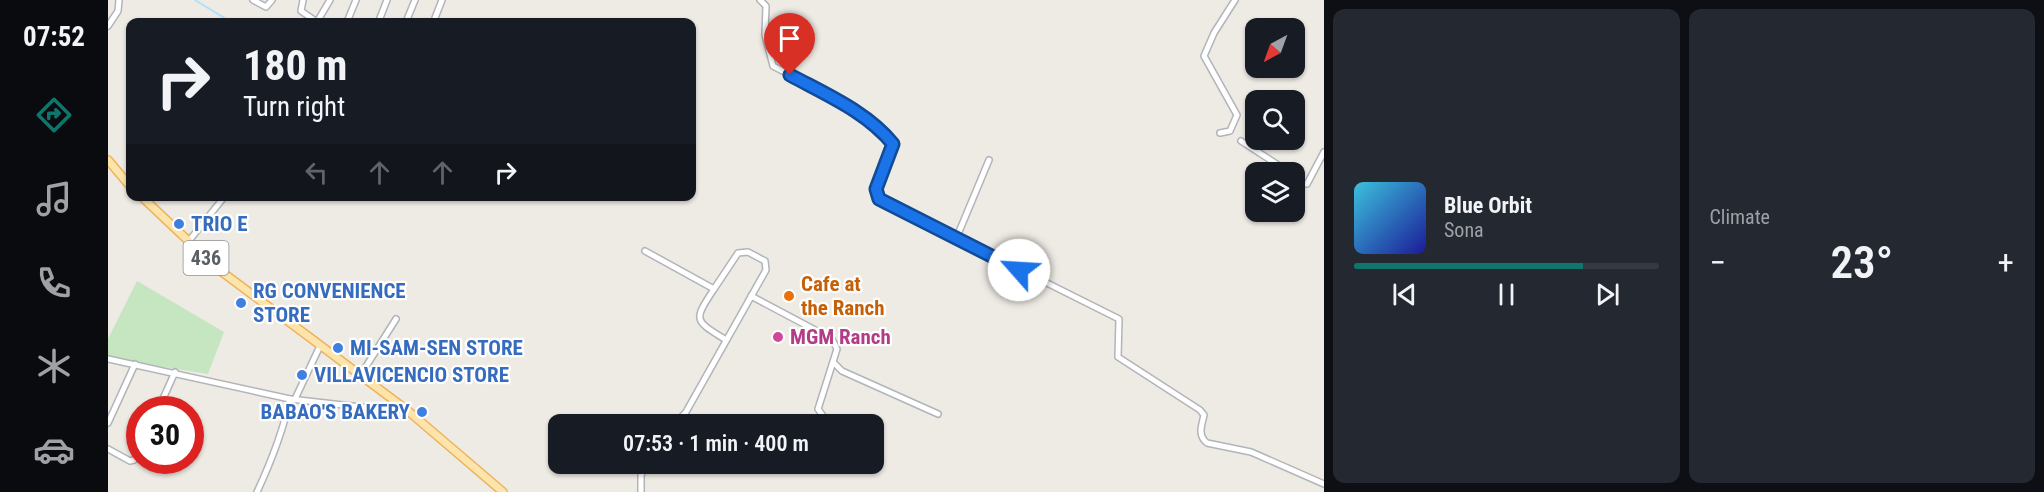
<!DOCTYPE html>
<meta charset="utf-8">
<style>
:root{--surface:#171b24;--page:#242831;--text:#f1f3f6;--muted:#9ea1a6;--line:#363941;--accent:#0f766e}
body{margin:0;font-family:"Roboto Condensed",sans-serif;background:var(--page);color:var(--text);height:100vh;display:flex;flex-direction:column;font-size:22px;white-space:nowrap}
*{box-sizing:border-box;margin:0}
p{font-size:20px;color:var(--muted)}
.icon{flex:none;width:33px;height:33px;fill:none;stroke:currentColor;stroke-width:2;stroke-linecap:round;stroke-linejoin:round}
.map{position:relative;flex:1;overflow:hidden}
.panel{display:flex;flex-direction:column;gap:9px;padding:9px;background:#0d0f14;width:720px}
.panel>*{flex:none}
.top-card{position:absolute;left:18px;top:18px;width:570px;height:183px;border-radius:12px;box-shadow:0 2px 4px #0004;background:#171b24;color:var(--text);overflow:hidden}
.needle{width:39px;rotate:221deg}
.buttons{position:absolute;left:1137px;top:18px;display:grid;gap:12px}
.buttons a{display:grid;place-items:center;width:60px;height:60px;border-radius:12px;background:var(--surface);box-shadow:0 2px 4px #0004;font-size:30px}
.speed{position:absolute;left:18px;top:396px;display:flex;gap:12px;font-size:30px;font-weight:700;text-align:center}
.speed>*{display:grid;place-content:center;width:78px;height:78px;border-radius:50%;background:var(--surface);box-shadow:0 2px 4px #0004;line-height:1}
.speed .limit{border:9px solid #d22;background:#fff;color:#111}
.pin{position:absolute;display:grid;place-items:center;width:51px;height:51px;color:#fff;margin:-62px -26px;border-radius:50% 50% 50% 0;rotate:-45deg;box-shadow:0 0 6px #0007}
.pin .icon{rotate:45deg}
.me{position:absolute;width:66px;margin:-33px;rotate:296deg;stroke-linejoin:round;filter:drop-shadow(0 0 4px #0008)}
.turn{display:flex;align-items:center;gap:21px;height:126px;padding:0 18px;font-size:27px}
.turn .icon{width:78px;height:78px;stroke-width:2.5}
.turn b{display:block;font-size:42px;line-height:51px}
.lanes{display:flex;align-items:center;height:57px;padding:0 18px;background:#0003;justify-content:center;gap:30px;direction:ltr}
.lanes .off{opacity:.35}
.big{font-size:45px;font-weight:600;line-height:1.1}
.panel .tile{flex:1;display:flex;flex-direction:column;justify-content:center;gap:9px;min-width:0;padding:0 21px;border-radius:12px;background:var(--page)}
.song{display:flex;align-items:center;gap:18px}
.cover{width:72px;height:72px;border-radius:9px;background:linear-gradient(135deg,hsl(190 70% 55%),hsl(240 70% 35%))}
.played{height:6px;border-radius:3px;background:linear-gradient(90deg,var(--accent) 75%,var(--line) 75%)}
.keys{display:flex;justify-content:space-around;direction:ltr}
.heat{display:flex;justify-content:space-between;align-items:center;font-size:33px;direction:ltr}
.panel .tiles{flex:1;display:grid;gap:9px;grid-template-columns:repeat(2,1fr)}
.trip{position:absolute;left:440px;top:414px;width:336px;height:60px;border-radius:12px;background:var(--surface);box-shadow:0 2px 4px #0004;font-weight:600;line-height:60px;text-align:center}
main{display:flex;flex:1;min-height:0}
.tab-bar{display:flex;flex-direction:column;width:108px;justify-content:space-around;align-items:center;background:#090b0e;color:var(--muted)}
.tab-bar .icon{width:42px;height:42px}
.tab-bar .active{color:var(--accent)}
.tab-bar b{font-size:27px;color:var(--text)}
.map>svg:first-child{display:block}
.green{fill:#c6e5c1}
.lines{fill:none;stroke-linecap:round;stroke-linejoin:round}
.stream{stroke:#a5e2fd;stroke-width:1.5}
.minor-casing{stroke:#b1b5b9;stroke-width:8}
.major-casing{stroke:#eeb25d;stroke-width:10}
.minor{stroke:#fff;stroke-width:5}
.major{stroke:#fde4aa;stroke-width:7}
.route-casing{stroke:#114b97;stroke-width:15}
.route{stroke:#1a73e8;stroke-width:10}
.shop-dot{fill:#3f7fe0;stroke:#fff;stroke-width:2}
.food-dot{fill:#e8710a;stroke:#fff;stroke-width:2}
.hotel-dot{fill:#d1479c;stroke:#fff;stroke-width:2}
.labels{text-anchor:middle;dominant-baseline:central;stroke-width:4.5;stroke-linejoin:round;paint-order:stroke}
.shield{fill:#fff;stroke:#8d9092;stroke-width:1.5}
.shield-label{font-size:20px;font-weight:bold;fill:#5c6064}
.shop-label{font-size:21px;font-weight:bold;fill:#366cbe;stroke:#fff;text-anchor:start}
.food-label{font-size:21px;font-weight:bold;fill:#c56008;stroke:#fff;text-anchor:start}
.hotel-label{font-size:21px;font-weight:bold;fill:#b23c85;stroke:#fff;text-anchor:start}
</style>
<main>
<nav class="tab-bar">
<b>07:52</b>
<svg class="icon active" aria-label="directions" viewBox="0 0 24 24"><path d="M12 3l9 9-9 9-9-9zM9 14v-3h6M13 9l2 2-2 2"/></svg>
<svg class="icon" aria-label="music" viewBox="0 0 24 24"><path d="M9 18V5l10-2v13"/><circle cx="6" cy="18" r="3"/><circle cx="16" cy="16" r="3"/></svg>
<svg class="icon" aria-label="phone" viewBox="0 0 24 24"><path d="M5 4h4l2 5-3 2q2 4 5 5l2-3 5 2v4C11 20 4 13 5 4z"/></svg>
<svg class="icon" aria-label="climate" viewBox="0 0 24 24"><path d="M12 3v18M4 7l16 10M4 17L20 7"/></svg>
<svg class="icon" aria-label="car" viewBox="0 0 24 24"><path d="M5 17H2v-5l4-1 3-4h7l3 4 3 1v5h-3M9 17h6M6 11h13"/><circle cx="7" cy="17" r="2"/><circle cx="17" cy="17" r="2"/></svg>
</nav>
<div class="map">
<svg width="1216" height="492" viewBox="0 0 1216 492">
<rect width="100%" height="100%" fill="#eeeae4"/>
<!-- green -->
<polygon class="green" points="29,281 116,332 100,374 0,358 0,339"/>
<g class="lines">
<!-- stream -->
<polyline class="stream" points="87,0 123,22"/>
<!-- minor casing -->
<g class="minor-casing">
<g id="minor">
<polyline points="145,0 158,7 164,0"/>
<polyline points="195,0 193,11 209,22 222,0"/>
<path d="M 652,0 L 658,6 L 657,35 L 665,66 C 706,88 755,107 785,144 L 768,189 L 771,199 L 1011,319 L 1010,357 L 1092,410 L 1096,415 C 1094,425 1089,435 1099,443 L 1143,452 L 1216,484"/>
<polyline points="272,18 279,0"/>
<polyline points="327,18 334,0"/>
<polyline points="239,22 248,0"/>
<polyline points="298,22 307,0"/>
<polyline points="0,26 10,11 11,0"/>
<polyline points="1112,133 1122,131 1129,115 1096,56 1106,33 1127,0"/>
<polyline points="1133,141 1181,172"/>
<polyline points="1186,179 1194,184 1199,184 1216,152"/>
<polyline points="848,239 881,160"/>
<polyline points="80,242 117,196"/>
<polyline points="537,251 606,289 630,253 640,252 657,261 658,270 578,412 567,424"/>
<path d="M 606,289 C 585,321 586,320 618,340"/>
<polyline points="643,296 724,339 729,349 710,409 718,420 731,424"/>
<polyline points="0,359 182,399 279,410 286,409 291,404"/>
<polyline points="725,362 734,371 830,414"/>
<polyline points="252,376 288,319"/>
<polyline points="187,399 212,346"/>
<polyline points="50,410 67,372"/>
<polyline points="0,423 27,364"/>
<polyline points="765,435 770,436"/>
<polyline points="0,449 22,461 26,460 32,451"/>
<path d="M 149,492 C 163,462 175,431 182,399"/>
<polyline points="533,492 533,475 539,464"/>
</g>
</g>
<!-- major casing -->
<g class="major-casing">
<g id="major">
<polyline points="0,160 22,186"/>
<polyline points="33,196 110,269 299,410 395,492"/>
</g>
</g>
<!-- minor -->
<use href="#minor" class="minor"/>
<!-- major -->
<use href="#major" class="major"/>
</g>
<g class="lines">
<!-- route casing -->
<g class="route-casing">
<path id="route" d="M 682,75 C 719,95 759,112 785,144 L 768,189 L 771,199 L 911,270"/>
</g>
<!-- route -->
<use href="#route" class="route"/>
</g>
<!-- markers -->
<g class="shop-dot">
<circle cx="71" cy="224" r="6"/>
<circle cx="133" cy="303" r="6"/>
<circle cx="230" cy="348" r="6"/>
<circle cx="194" cy="375" r="6"/>
<circle cx="314" cy="412" r="6"/>
</g>
<circle class="food-dot" cx="681" cy="296" r="6"/>
<circle class="hotel-dot" cx="670" cy="337" r="6"/>
<g class="labels">
<!-- shield labels -->
<rect class="shield" x="75.5" y="241" width="45" height="34" rx="4.5"/>
<g class="shield-label">
<text x="98" y="258">436</text>
</g>
<!-- shop labels -->
<g class="shop-label">
<text x="83" y="224">TRIO E</text>
<text x="145" y="291">RG CONVENIENCE<tspan x="145" dy="24">STORE</tspan></text>
<text x="242" y="348">MI-SAM-SEN STORE</text>
<text x="206" y="375">VILLAVICENCIO STORE</text>
<text x="302" y="412" text-anchor="end">BABAO'S BAKERY</text>
</g>
<!-- food labels -->
<g class="food-label">
<text x="693" y="284">Cafe at<tspan x="693" dy="24">the Ranch</tspan></text>
</g>
<!-- hotel labels -->
<g class="hotel-label">
<text x="682" y="337">MGM Ranch</text>
</g>
</g>
</svg>
<div class="buttons">
<a><svg class="needle" viewBox="-14 -14 28 28"><path d="M0-13l5 13h-10z" fill="#e53935"/><path d="M0 13l5-13h-10z" fill="#9ea1a6"/></svg></a>
<a><svg class="icon" aria-label="search" viewBox="0 0 24 24"><circle cx="10" cy="10" r="6"/><path d="M15 15l6 6"/></svg></a>
<a><svg class="icon" aria-label="layers" viewBox="0 0 24 24"><path d="M12 4l9 5-9 5-9-5zM3 14l9 5 9-5"/></svg></a>
</div>
<div class="speed"><div class="limit">30</div></div>
<div class="pin" style="left:682px;top:75px;background:#d93025"><svg class="icon" aria-label="arrive" viewBox="0 0 24 24"><path d="M6 21V4h12l-3 4 3 4H6"/></svg></div>
<svg class="me" style="left:911px;top:270px" viewBox="-20 -20 40 40"><circle r="19" fill="#fff"/><path d="M0-13L10 11 0 6-10 11z" fill="#1a73e8"/></svg>
<div class="trip">07:53 · 1 min · 400 m</div>
<div class="top-card">
<div class="turn"><svg class="icon" aria-label="right" viewBox="0 0 24 24"><path d="M7 20v-9h11M14 6l5 5-5 5"/></svg><div><b>180 m</b>Turn right</div></div>
<div class="lanes"><svg class="icon off" aria-label="left" viewBox="0 0 24 24"><path d="M17 20v-9H6M10 6l-5 5 5 5"/></svg><svg class="icon off" aria-label="ahead" viewBox="0 0 24 24"><path d="M12 20V5M6 11l6-6 6 6"/></svg><svg class="icon off" aria-label="ahead" viewBox="0 0 24 24"><path d="M12 20V5M6 11l6-6 6 6"/></svg><svg class="icon" aria-label="right" viewBox="0 0 24 24"><path d="M7 20v-9h11M14 6l5 5-5 5"/></svg></div>
</div>
</div>
<section class="panel">
<div class="tiles">
<div class="tile">
<div class="song"><i class="cover"></i><div><b>Blue Orbit</b><p>Sona</p></div></div>
<div class="played"></div>
<div class="keys"><svg class="icon" aria-label="previous" viewBox="0 0 24 24"><path d="M18 5L8 12l10 7zM5 5v14"/></svg><svg class="icon" aria-label="pause" viewBox="0 0 24 24"><path d="M8 5v14M16 5v14"/></svg><svg class="icon" aria-label="next" viewBox="0 0 24 24"><path d="M6 5l10 7-10 7zM19 5v14"/></svg></div>
</div>
<div class="tile"><p>Climate</p>
<div class="heat"><a>−</a><b class="big">23°</b><a>+</a></div>
</div>
</div>
</section>
</main>
